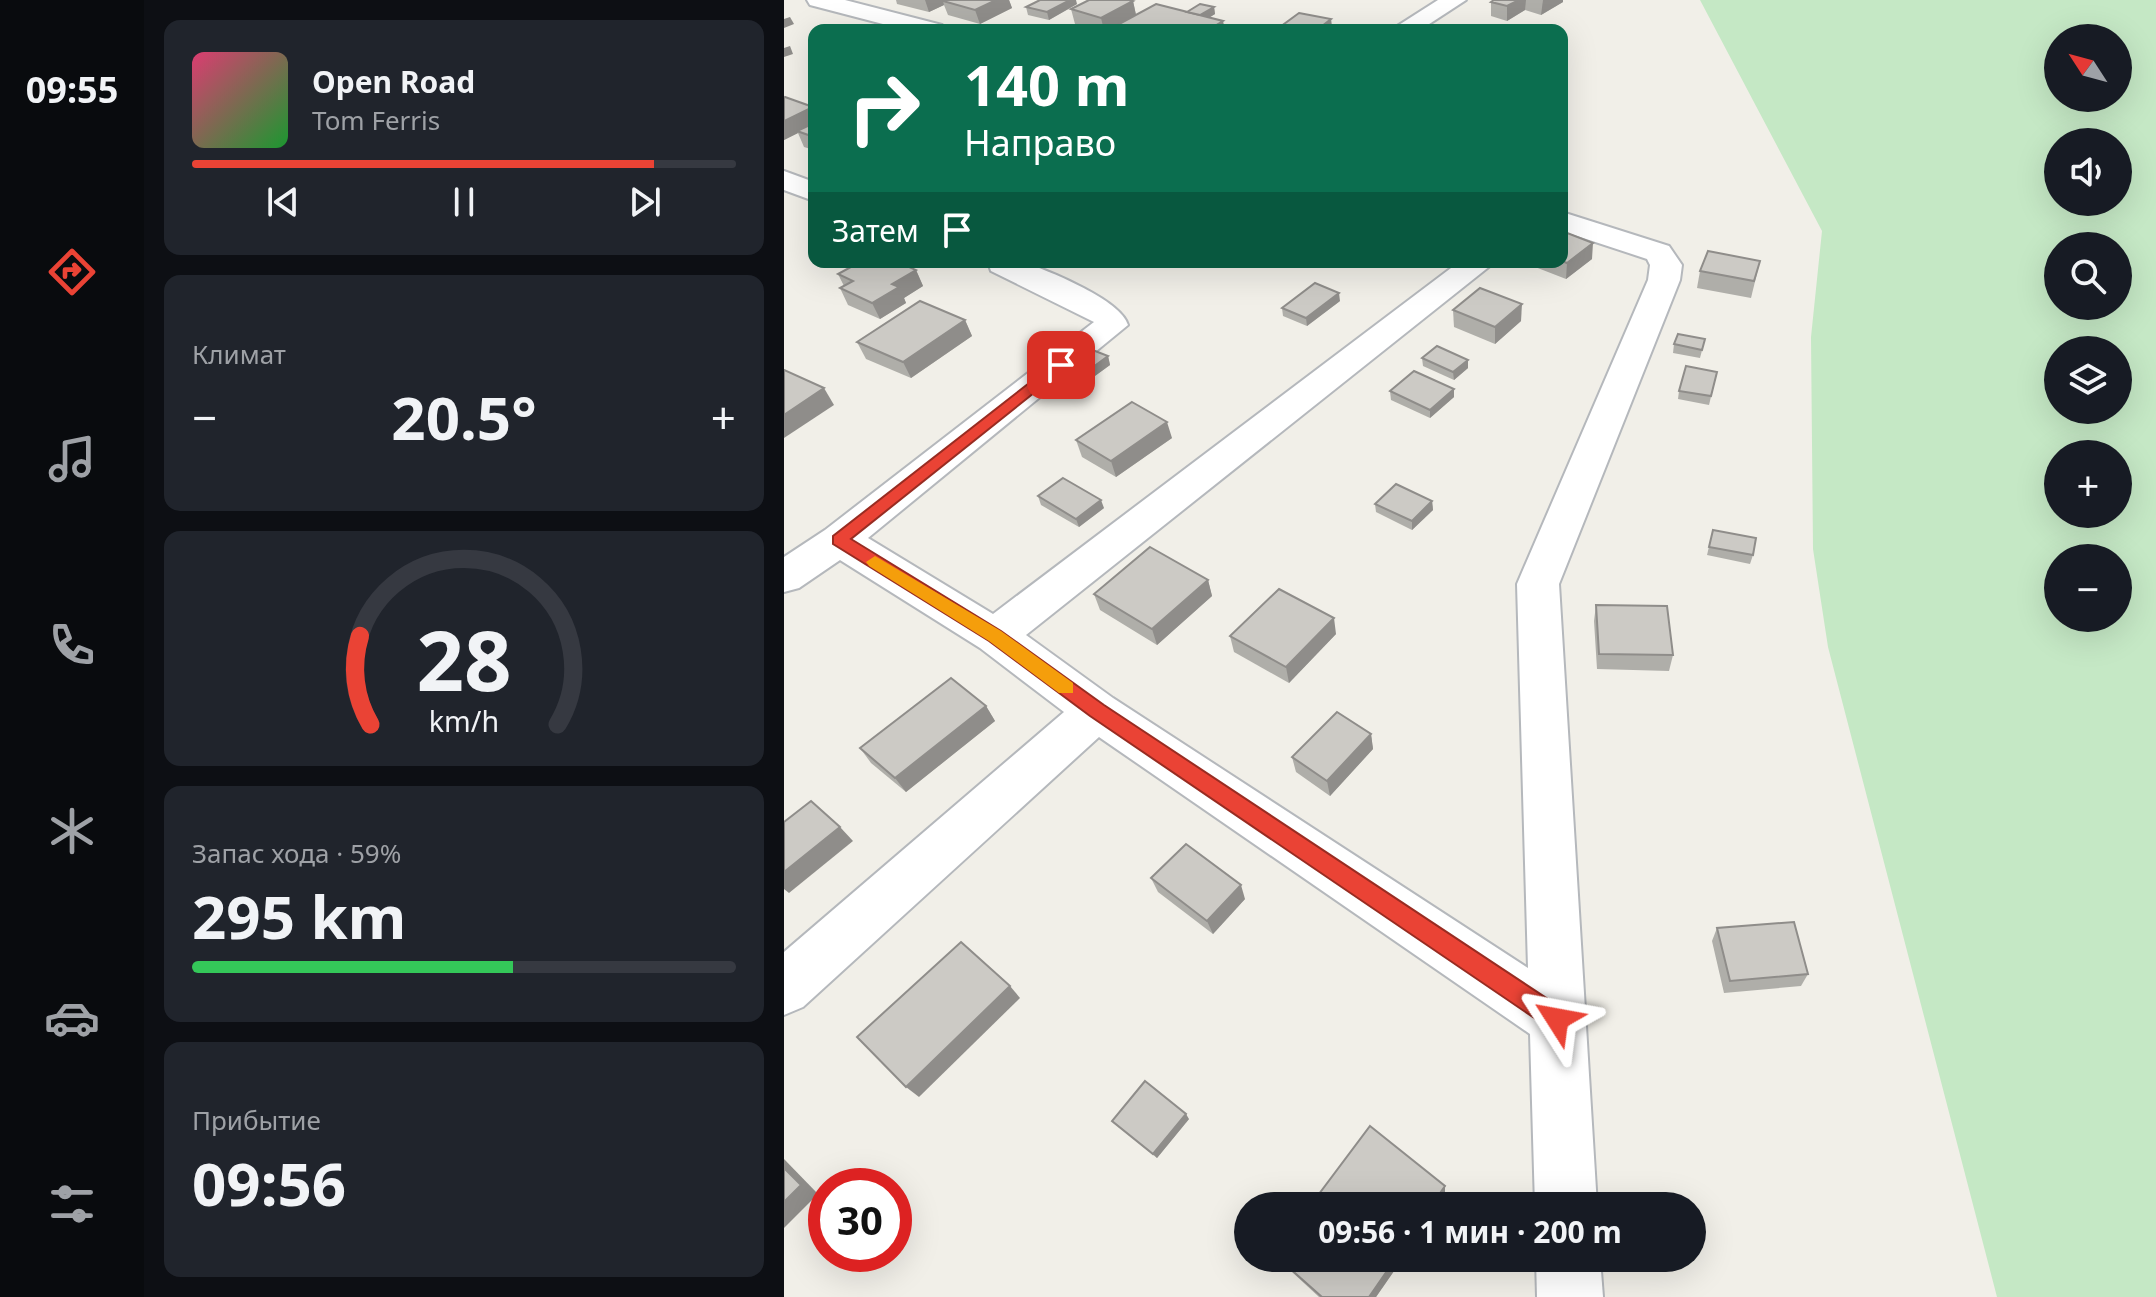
<!DOCTYPE html>
<html lang="ru">
<meta charset="utf-8">
<style>
:root{--surface:#171b24;--page:#20242c;--text:#f1f3f6;--muted:#9ea1a6;--line:#363941;--accent:#ea4335}
body{margin:0;font-family:"Noto Sans",sans-serif;background:var(--page);color:var(--text);height:100vh;display:flex;flex-direction:column;font-size:30px;white-space:nowrap}
*{box-sizing:border-box;margin:0}
p{font-size:26px;color:var(--muted)}
.icon{flex:none;width:44px;height:44px;fill:none;stroke:currentColor;stroke-width:2;stroke-linecap:round;stroke-linejoin:round}
.map{position:relative;flex:1;overflow:hidden}
.sheet{display:flex;flex-direction:column;gap:20px;padding:20px;background:#0d0f14;width:640px}
.sheet>*{flex:none}
.hud{position:absolute;left:24px;top:24px;width:760px;height:244px;border-radius:16px;box-shadow:0 8px 32px #0002;background:#0b6e4f;color:#fff;overflow:hidden}
.needle{width:52px;rotate:306deg}
.buttons{position:absolute;left:1260px;top:24px;display:grid;gap:16px}
.buttons a{display:grid;place-items:center;width:88px;height:88px;border-radius:50%;background:var(--surface);box-shadow:0 8px 32px #0002;font-size:40px}
.speed{position:absolute;left:24px;top:1168px;display:flex;gap:16px;font-size:40px;font-weight:700;text-align:center}
.speed>*{display:grid;place-content:center;width:104px;height:104px;border-radius:50%;background:var(--surface);box-shadow:0 8px 32px #0002;line-height:1}
.speed .limit{border:12px solid #d22;background:#fff;color:#111}
.pin{position:absolute;display:grid;place-items:center;width:68px;height:68px;color:#fff;margin:-34px;border-radius:16px;box-shadow:0 4px 12px #0006}
.me{position:absolute;width:88px;margin:-44px;rotate:304deg;stroke-linejoin:round;filter:drop-shadow(0 0 6px #0008)}
.turn{display:flex;align-items:center;gap:28px;height:168px;padding:0 24px;font-size:36px}
.turn .icon{width:104px;height:104px;stroke-width:2.5}
.turn b{display:block;font-size:56px;line-height:68px}
.then{display:flex;align-items:center;height:76px;padding:0 24px;background:#0003;gap:16px;font-size:30px}
.big{font-size:60px;font-weight:700;line-height:1.1}
.sheet .card{flex:1;display:flex;flex-direction:column;justify-content:center;gap:12px;min-width:0;padding:0 28px;border-radius:16px;background:var(--page)}
.sheet .dial{align-items:center;gap:0}
.dial svg{height:208px;overflow:visible;fill:none;stroke:var(--line);stroke-width:7;stroke-linecap:round;text-anchor:middle}
.dial text{fill:var(--text);stroke:none}
.song{display:flex;align-items:center;gap:24px}
.cover{width:96px;height:96px;border-radius:12px;background:linear-gradient(135deg,hsl(340 70% 55%),hsl(130 70% 35%))}
.played{height:8px;border-radius:4px;background:linear-gradient(90deg,var(--accent) 85%,var(--line) 85%)}
.keys{display:flex;justify-content:space-around;direction:ltr}
.heat{display:flex;justify-content:space-between;align-items:center;font-size:44px;direction:ltr}
.charge{height:12px;border-radius:6px;background:linear-gradient(90deg,#34c759 59%,var(--line) 0)}
.trip{position:absolute;left:450px;top:1192px;width:472px;height:80px;border-radius:40px;background:var(--surface);box-shadow:0 8px 32px #0002;font-weight:700;line-height:80px;text-align:center}
main{display:flex;flex:1;min-height:0}
.tabs{display:flex;flex-direction:column;width:144px;justify-content:space-around;align-items:center;background:#090b0e;color:var(--muted)}
.tabs .icon{width:56px;height:56px}
.tabs .selected{color:var(--accent)}
.tabs b{font-size:36px;color:var(--text)}
.map>svg:first-child{display:block}
.green{fill:#c5e8c5;fill-rule:evenodd}
.lines{fill:none;stroke-linecap:round;stroke-linejoin:round}
.minor-casing{stroke:#b5b8bc;stroke-width:4}
.minor{fill:#fff;fill-rule:evenodd}
.wall{fill:#afaea9}
.shaded-wall{fill:#8f8d8a}
.building{fill:#cccac5;stroke:#8f8d8a;stroke-width:2}
.route{fill:#ea4335;stroke:#982c22;stroke-width:2}
.slow{fill:#f59e0b}
</style>
<main>
<nav class="tabs">
<b>09:55</b>
<svg class="icon selected" aria-label="directions" viewBox="0 0 24 24"><path d="M12 3l9 9-9 9-9-9zM9 14v-3h6M13 9l2 2-2 2"/></svg>
<svg class="icon" aria-label="music" viewBox="0 0 24 24"><path d="M9 18V5l10-2v13"/><circle cx="6" cy="18" r="3"/><circle cx="16" cy="16" r="3"/></svg>
<svg class="icon" aria-label="phone" viewBox="0 0 24 24"><path d="M5 4h4l2 5-3 2q2 4 5 5l2-3 5 2v4C11 20 4 13 5 4z"/></svg>
<svg class="icon" aria-label="climate" viewBox="0 0 24 24"><path d="M12 3v18M4 7l16 10M4 17L20 7"/></svg>
<svg class="icon" aria-label="car" viewBox="0 0 24 24"><path d="M5 17H2v-5l4-1 3-4h7l3 4 3 1v5h-3M9 17h6M6 11h13"/><circle cx="7" cy="17" r="2"/><circle cx="17" cy="17" r="2"/></svg>
<svg class="icon" aria-label="filters" viewBox="0 0 24 24"><path d="M4 7h16M4 17h16"/><circle cx="9" cy="7" r="2"/><circle cx="15" cy="17" r="2"/></svg>
</nav>
<section class="sheet">
<div class="card">
<div class="song"><i class="cover"></i><div><b>Open Road</b><p>Tom Ferris</p></div></div>
<div class="played"></div>
<div class="keys"><svg class="icon" aria-label="previous" viewBox="0 0 24 24"><path d="M18 5L8 12l10 7zM5 5v14"/></svg><svg class="icon" aria-label="pause" viewBox="0 0 24 24"><path d="M8 5v14M16 5v14"/></svg><svg class="icon" aria-label="next" viewBox="0 0 24 24"><path d="M6 5l10 7-10 7zM19 5v14"/></svg></div>
</div>
<div class="card"><p>Климат</p>
<div class="heat"><a>−</a><b class="big">20.5°</b><a>+</a></div>
</div>
<div class="card dial"><svg viewBox="0 0 100 80">
<path d="M14 69A42 42 0 1 1 86 69"/>
<path d="M14 69A42 42 0 0 1 10 35" stroke="#ea4335"/>
<text x="50" y="56" font-size="32" font-weight="700">28</text>
<text x="50" y="72" font-size="11">km/h</text>
</svg></div>
<div class="card"><p>Запас хода · 59%</p><b class="big">295 km</b><div class="charge"></div></div>
<div class="card"><p>Прибытие</p><b class="big">09:56</b></div>
</section>
<div class="map">
<svg width="1372" height="1297" viewBox="0 0 1372 1297">
<rect width="100%" height="100%" fill="#f1efe8"/>
<!-- green -->
<path class="green" d="M 916,0 L 1372,0 L 1372,1297 L 1213,1297 L 1044,647 L 1029,549 L 1027,337 L 1038,231 ZM 1274,38 L 1334,38 L 1334,98 L 1274,98 ZM 1334,142 L 1334,202 L 1274,202 L 1274,142 ZM 1334,246 L 1334,306 L 1274,306 L 1274,246 ZM 1274,350 L 1334,350 L 1334,410 L 1274,410 ZM 1274,454 L 1334,454 L 1334,514 L 1274,514 ZM 1274,558 L 1334,558 L 1334,618 L 1274,618 Z"/>
<g class="lines">
<!-- minor casing -->
<g class="minor-casing">
<g id="minor">
<polygon points="23,0 61,0 158,25 162,30 122,30 26,5"/>
<polygon points="654,0 682,0 636,30 607,30"/>
<polygon points="0,171 30,182 30,201 0,190"/>
<path d="M 778,212 L 885,246 L 898,265 L 896,280 L 775,584 L 813,1206 L 751,1206 L 746,1034 L 315,737 L 19,1007 L 0,1015 L 0,952 L 280,712 L 196,648 L 56,560 L 15,588 L 0,592 L 0,557 L 41,530 L 310,322 L 207,271 L 204,262 C 216,262 231,260 242,263 C 267,272 337,300 344,325 L 84,538 L 209,614 L 675,262 L 711,262 L 242,635 L 329,698 L 744,968 L 733,584 L 864,280 L 866,265 L 863,259 L 778,231 Z"/>
<polygon points="752,1258 816,1258 819,1297 753,1297"/>
</g>
</g>
<!-- minor -->
<use href="#minor" class="minor"/>
</g>
<!-- wall -->
<g class="wall">
<polygon points="112,0 225,0 228,8 196,24 164,15 160,5 145,12 113,4"/>
<polygon points="710,0 779,0 779,2 757,15 741,10 723,21 707,16 707,2"/>
<polygon points="349,1 352,15 403,12 430,7 431,14 426,17 441,30 313,30 291,24 287,9"/>
<polygon points="293,4 265,20 244,15 242,7"/>
<polygon points="0,98 29,107 30,111 30,150 20,147 14,133 0,140"/>
<polygon points="778,231 808,259 782,279 746,265 746,262 778,262"/>
<polygon points="976,261 967,298 913,288 916,271"/>
<polygon points="132,270 139,286 120,298 122,303 96,319 64,305 56,288 60,286 54,274"/>
<polygon points="556,301 523,326 499,316 498,308"/>
<polygon points="669,310 737,321 711,344 670,327"/>
<polygon points="181,320 188,336 127,378 82,359 73,342"/>
<polygon points="921,339 916,358 889,353 890,344"/>
<polygon points="324,356 326,365 304,381 286,374 283,365"/>
<polygon points="638,358 684,360 684,368 670,380 639,366"/>
<polygon points="933,372 925,405 894,399 895,391"/>
<polygon points="606,391 670,397 646,418 607,400"/>
<polygon points="388,438 332,477 298,457 292,440"/>
<polygon points="254,496 320,508 295,527 257,505"/>
<polygon points="648,501 649,510 628,530 592,512 591,504"/>
<polygon points="929,530 969,555 966,564 923,555"/>
<polygon points="424,580 428,596 373,645 316,610 310,594"/>
<polygon points="812,605 889,655 885,671 813,669 810,621"/>
<polygon points="552,634 505,683 450,652 446,636"/>
<polygon points="202,706 211,721 122,792 87,763 76,748"/>
<polygon points="587,734 589,749 546,796 512,772 508,757"/>
<polygon points="367,878 461,899 429,934 374,892"/>
<polygon points="933,928 1024,974 1017,986 940,993 928,941"/>
<polygon points="405,1119 373,1158 328,1121"/>
<polygon points="493,1258 619,1258 592,1297 535,1297"/>
</g>
<!-- shaded-wall -->
<g class="shaded-wall">
<polygon points="141,0 171,0 159,1 160,5 145,12"/>
<polygon points="212,0 225,0 228,8 196,24 191,10"/>
<polygon points="286,0 292,0 293,4 265,20 263,12"/>
<polygon points="735,0 742,0 741,10 723,21 723,6"/>
<polygon points="759,0 779,0 779,2 757,15"/>
<polygon points="349,1 352,15 324,30 320,30 317,18"/>
<polygon points="430,7 431,14 418,22 416,15"/>
<polygon points="6,17 10,24 0,28 0,19"/>
<polygon points="547,19 548,26 543,30 533,30"/>
<polygon points="439,21 441,30 424,30"/>
<polygon points="6,46 9,54 0,57 0,48"/>
<polygon points="29,107 30,111 30,125 13,131 14,133 0,140 0,121"/>
<polygon points="809,243 808,259 782,279 783,263"/>
<polygon points="132,270 139,286 120,298 122,303 96,319 88,303 108,284"/>
<polygon points="555,293 556,301 523,326 522,318"/>
<polygon points="738,304 737,321 711,344 711,327"/>
<polygon points="181,320 188,336 127,378 119,362"/>
<polygon points="324,356 326,365 304,381 301,373"/>
<polygon points="684,360 684,368 670,380 669,372"/>
<polygon points="40,388 50,405 0,438 0,415"/>
<polygon points="670,389 670,397 646,418 646,410"/>
<polygon points="383,422 388,438 332,477 327,461"/>
<polygon points="317,500 320,508 295,527 292,519"/>
<polygon points="648,501 649,510 628,530 628,521"/>
<polygon points="424,580 428,596 373,645 368,629"/>
<polygon points="550,618 552,634 505,683 502,667"/>
<polygon points="202,706 211,721 122,792 111,778"/>
<polygon points="587,734 589,749 546,796 543,781"/>
<polygon points="56,827 69,841 5,893 0,889 0,872"/>
<polygon points="457,885 461,899 429,934 423,921"/>
<polygon points="226,986 236,998 135,1097 122,1087"/>
<polygon points="402,1114 405,1119 373,1158 369,1154"/>
<polygon points="0,1159 34,1194 0,1228"/>
<polygon points="661,1186 661,1195 654,1206 647,1206"/>
<polygon points="612,1258 619,1258 592,1297 585,1297"/>
</g>
<!-- building -->
<g class="building">
<polygon points="161,0 212,0 191,10 159,1"/>
<polygon points="256,0 286,0 263,12 242,7"/>
<polygon points="305,0 345,0 349,1 317,18 287,9"/>
<polygon points="710,0 735,0 723,6 707,2"/>
<polygon points="372,4 439,21 424,30 411,30 402,28 397,30 324,30"/>
<polygon points="416,4 430,7 416,15 403,12"/>
<polygon points="515,13 547,19 533,30 512,30 496,27"/>
<polygon points="1,97 29,107 0,121 0,98"/>
<polygon points="30,123 30,137 13,131"/>
<polygon points="778,231 809,243 783,263 778,261"/>
<polygon points="924,251 976,261 970,281 916,271"/>
<polygon points="76,262 114,262 132,270 108,284 115,287 88,303 56,288 69,281 54,274"/>
<polygon points="531,283 555,293 522,318 498,308"/>
<polygon points="696,288 738,304 711,327 669,310"/>
<polygon points="136,301 181,320 119,362 73,342"/>
<polygon points="894,334 921,339 918,350 890,344"/>
<polygon points="653,346 684,360 669,372 638,358"/>
<polygon points="306,349 324,356 301,373 283,365"/>
<polygon points="902,366 933,372 927,396 895,391"/>
<polygon points="0,370 40,388 0,415"/>
<polygon points="630,371 670,389 646,410 606,391"/>
<polygon points="348,402 383,422 327,461 292,440"/>
<polygon points="279,478 317,500 292,519 254,496"/>
<polygon points="612,484 648,501 628,521 591,504"/>
<polygon points="929,530 972,538 969,555 925,547"/>
<polygon points="366,547 424,580 368,629 310,594"/>
<polygon points="495,589 550,618 502,667 446,636"/>
<polygon points="812,605 883,606 889,655 815,654"/>
<polygon points="167,678 202,706 111,778 76,748"/>
<polygon points="553,712 587,734 543,781 508,757"/>
<polygon points="27,801 56,827 0,872 0,822"/>
<polygon points="402,844 457,885 423,921 367,878"/>
<polygon points="1010,922 1024,974 946,981 933,928"/>
<polygon points="177,942 226,986 122,1087 73,1037"/>
<polygon points="361,1081 402,1114 369,1154 328,1121"/>
<polygon points="586,1126 661,1186 647,1206 526,1206"/>
<polygon points="0,1168 17,1185 0,1202"/>
<polygon points="494,1258 612,1258 585,1297 538,1297"/>
</g>
<!-- route -->
<polygon class="route" points="272,362 285,365 67,539 217,631 320,705 782,1011 785,1019 782,1028 773,1031 765,1028 306,716 205,641 49,544 49,536"/>
<!-- slow -->
<polygon class="slow" points="91,556 217,631 289,683 289,693 275,693 205,641 85,566 82,562"/>
</svg>
<div class="buttons">
<a><svg class="needle" viewBox="-14 -14 28 28"><path d="M0-13l5 13h-10z" fill="#e53935"/><path d="M0 13l5-13h-10z" fill="#9ea1a6"/></svg></a>
<a><svg class="icon" aria-label="sound" viewBox="0 0 24 24"><path d="M4 9h4l5-4v14l-5-4H4zM17 9q2 3 0 6"/></svg></a>
<a><svg class="icon" aria-label="search" viewBox="0 0 24 24"><circle cx="10" cy="10" r="6"/><path d="M15 15l6 6"/></svg></a>
<a><svg class="icon" aria-label="layers" viewBox="0 0 24 24"><path d="M12 4l9 5-9 5-9-5zM3 14l9 5 9-5"/></svg></a>
<a>+</a>
<a>−</a>
</div>
<div class="speed"><div class="limit">30</div></div>
<div class="pin" style="left:277px;top:365px;background:#d93025"><svg class="icon" aria-label="arrive" viewBox="0 0 24 24"><path d="M6 21V4h12l-3 4 3 4H6"/></svg></div>
<svg class="me" style="left:773px;top:1019px" viewBox="-20 -20 40 40"><path d="M0-17L14 15 0 8-14 15z" fill="#ea4335" stroke="#fff" stroke-width="4"/></svg>
<div class="trip">09:56 · 1 мин · 200 m</div>
<div class="hud">
<div class="turn"><svg class="icon" aria-label="right" viewBox="0 0 24 24"><path d="M7 20v-9h11M14 6l5 5-5 5"/></svg><div><b>140 m</b>Направо</div></div>
<div class="then">Затем<svg class="icon" aria-label="arrive" viewBox="0 0 24 24"><path d="M6 21V4h12l-3 4 3 4H6"/></svg></div>
</div>
</div>
</main>
